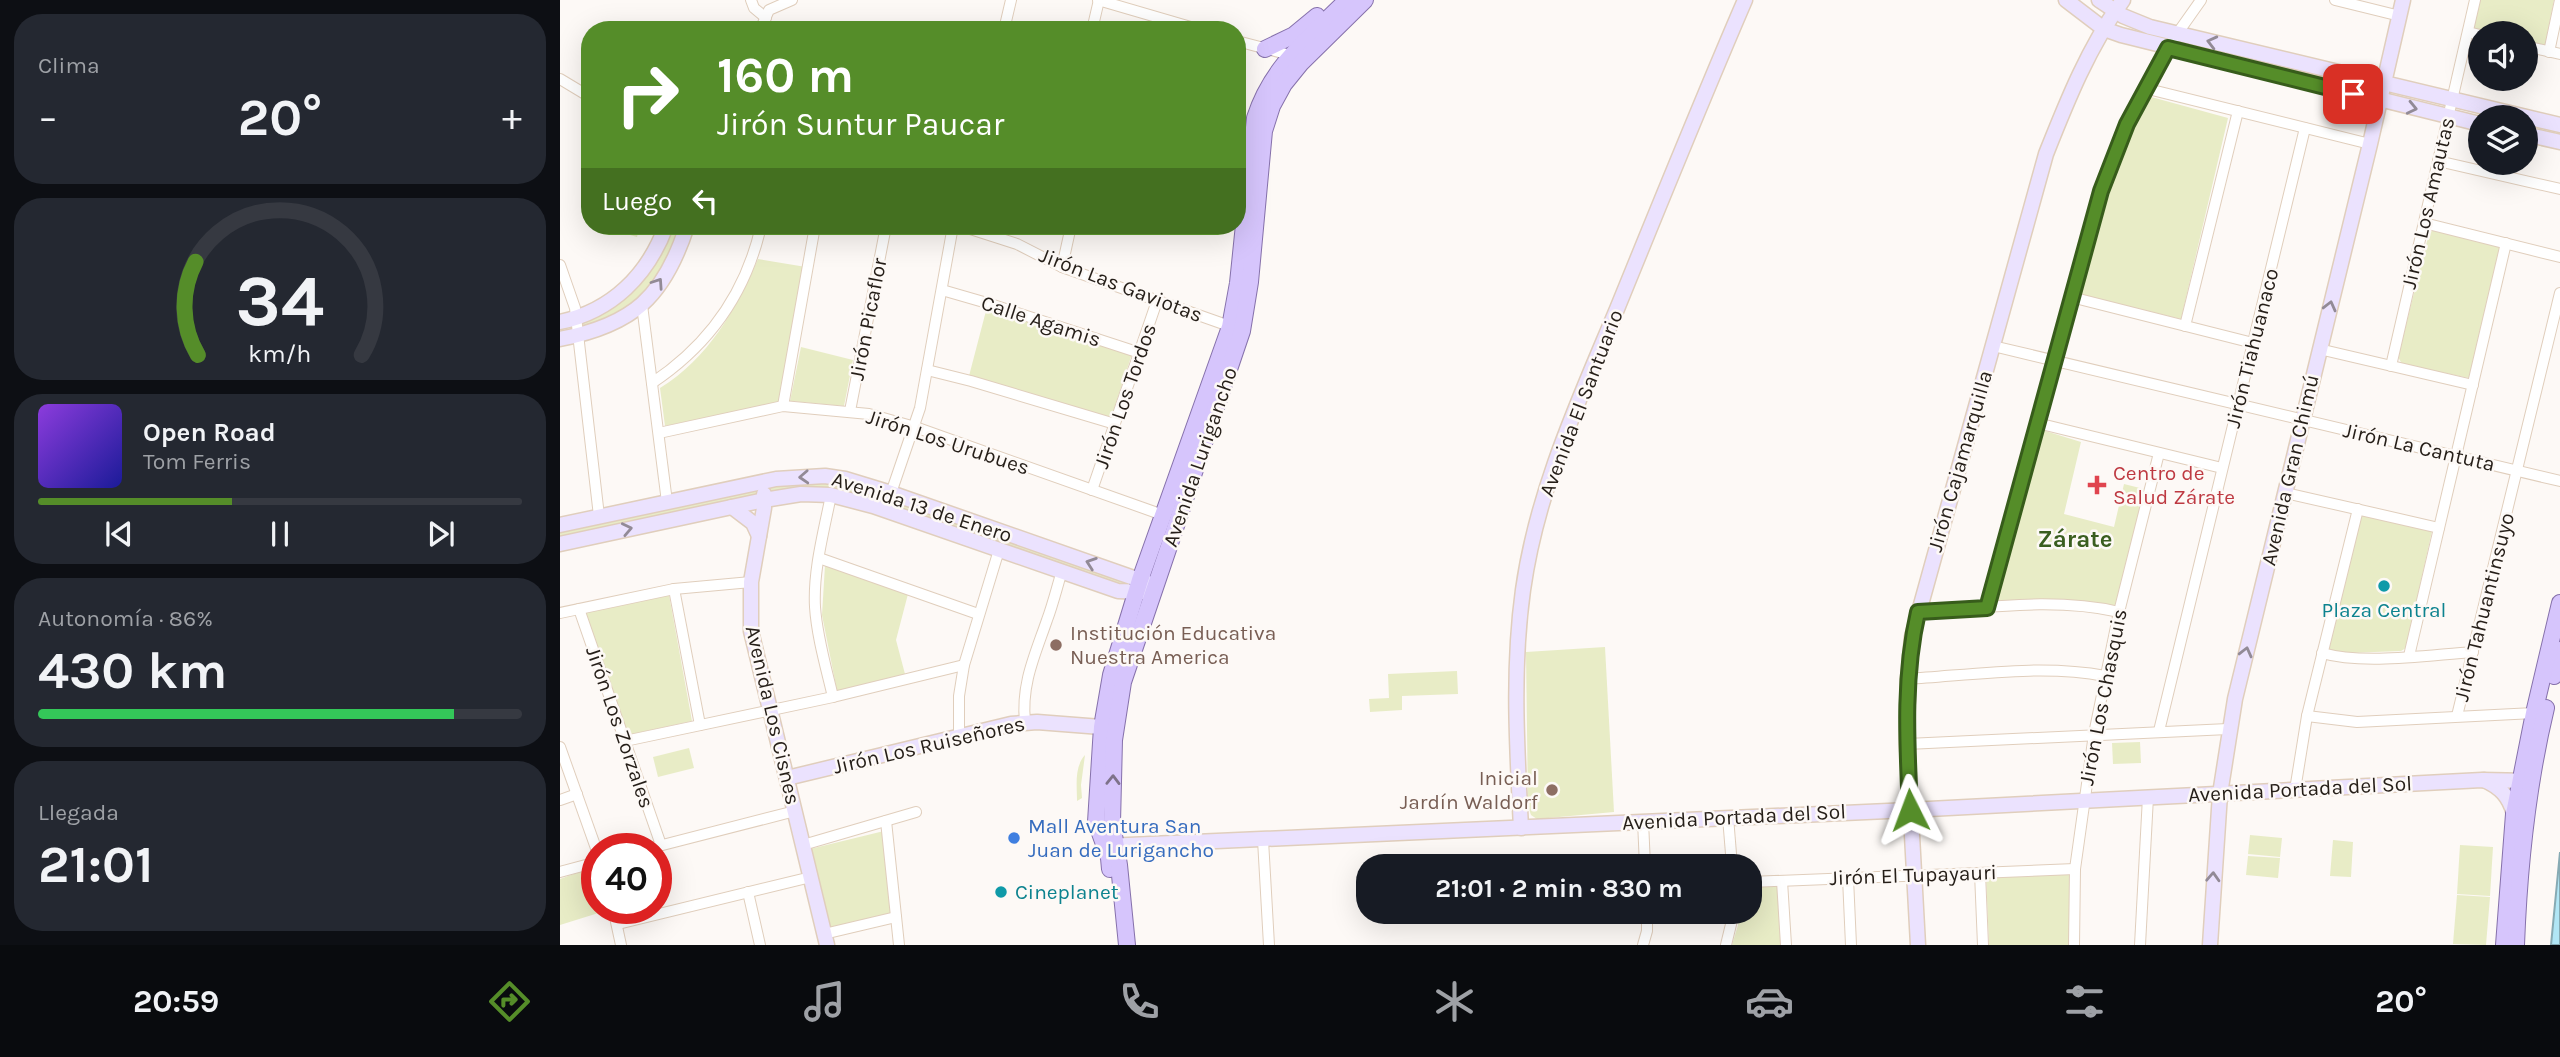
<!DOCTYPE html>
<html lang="es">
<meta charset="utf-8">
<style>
:root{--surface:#171b24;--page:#242831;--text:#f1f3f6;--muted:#9ea1a6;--line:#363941;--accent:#558d29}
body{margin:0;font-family:Karla,sans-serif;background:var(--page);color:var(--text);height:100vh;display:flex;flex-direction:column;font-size:26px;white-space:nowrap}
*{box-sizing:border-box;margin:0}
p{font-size:23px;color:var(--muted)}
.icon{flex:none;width:38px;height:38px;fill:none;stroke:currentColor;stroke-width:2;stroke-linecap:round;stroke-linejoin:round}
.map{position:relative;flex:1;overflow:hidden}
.details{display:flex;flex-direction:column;gap:14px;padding:14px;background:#0d0f14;width:560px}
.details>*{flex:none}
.hud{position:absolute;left:21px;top:21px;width:665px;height:214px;border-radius:28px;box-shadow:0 7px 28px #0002;background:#558d29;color:#fff;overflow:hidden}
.buttons{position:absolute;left:1908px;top:21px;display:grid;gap:14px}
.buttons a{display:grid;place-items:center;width:70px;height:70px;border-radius:50%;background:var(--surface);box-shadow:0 7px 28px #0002;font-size:35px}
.speed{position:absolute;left:21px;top:833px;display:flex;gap:14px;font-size:35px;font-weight:700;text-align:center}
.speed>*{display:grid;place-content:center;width:91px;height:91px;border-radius:50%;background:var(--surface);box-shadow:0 7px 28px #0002;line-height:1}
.speed .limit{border:10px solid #d22;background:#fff;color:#111}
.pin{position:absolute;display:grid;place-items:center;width:60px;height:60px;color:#fff;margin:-30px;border-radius:14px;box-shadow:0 4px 10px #0006}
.me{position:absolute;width:77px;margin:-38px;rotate:357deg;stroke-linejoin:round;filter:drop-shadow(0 0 5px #0008)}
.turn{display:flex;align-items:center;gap:24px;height:147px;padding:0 21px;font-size:32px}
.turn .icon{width:91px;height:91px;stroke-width:2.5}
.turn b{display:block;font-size:49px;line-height:60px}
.then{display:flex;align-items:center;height:66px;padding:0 21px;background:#0003;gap:14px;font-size:26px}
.big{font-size:52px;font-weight:700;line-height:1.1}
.details .widget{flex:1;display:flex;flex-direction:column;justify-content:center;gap:10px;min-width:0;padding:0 24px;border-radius:28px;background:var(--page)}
.details .dial{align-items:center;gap:0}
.dial svg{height:182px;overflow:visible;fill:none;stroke:var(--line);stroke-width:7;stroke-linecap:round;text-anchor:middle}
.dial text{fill:var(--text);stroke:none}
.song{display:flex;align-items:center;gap:21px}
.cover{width:84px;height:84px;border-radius:10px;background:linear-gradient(135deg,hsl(270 70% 55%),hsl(240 70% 35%))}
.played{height:7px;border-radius:4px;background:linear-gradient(90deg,var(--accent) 40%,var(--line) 40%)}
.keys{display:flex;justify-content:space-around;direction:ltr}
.heat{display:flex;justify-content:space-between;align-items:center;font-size:38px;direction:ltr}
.charge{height:10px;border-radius:5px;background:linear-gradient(90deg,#34c759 86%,var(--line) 0)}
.trip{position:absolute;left:796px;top:854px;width:406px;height:70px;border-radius:28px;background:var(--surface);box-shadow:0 7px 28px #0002;font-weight:700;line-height:70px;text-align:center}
.menu{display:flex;height:112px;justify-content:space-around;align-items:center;background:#090b0e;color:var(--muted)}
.menu .icon{width:49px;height:49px}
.menu .selected{color:var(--accent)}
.menu b{font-size:32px;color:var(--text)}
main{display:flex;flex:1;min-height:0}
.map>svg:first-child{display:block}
.green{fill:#e8ecc6}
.water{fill:#b1e6f5;stroke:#87aab3;stroke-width:2}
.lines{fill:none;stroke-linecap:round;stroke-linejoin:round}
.street-casing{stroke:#e0cebc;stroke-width:12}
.secondary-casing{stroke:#e0cebc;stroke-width:17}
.primary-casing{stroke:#8671ab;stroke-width:18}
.street{stroke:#fff;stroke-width:10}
.secondary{stroke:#ebe2fe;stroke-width:14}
.primary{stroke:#d6c5fc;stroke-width:16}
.oneway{stroke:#928a96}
.oneway2{stroke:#7e728a}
.route-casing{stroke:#375c1b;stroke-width:18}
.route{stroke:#558d29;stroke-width:12}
.health-dot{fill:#e0444e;stroke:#fdf9f6;stroke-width:2.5}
.culture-dot{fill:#0f9aa8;stroke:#fdf9f6;stroke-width:2.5}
.education-dot{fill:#8d6e63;stroke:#fdf9f6;stroke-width:2.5}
.shop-dot{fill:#3f7fe0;stroke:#fdf9f6;stroke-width:2.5}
.labels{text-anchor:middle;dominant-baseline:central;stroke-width:5;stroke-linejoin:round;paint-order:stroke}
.street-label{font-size:21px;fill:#251e18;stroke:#fdf9f6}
.health-label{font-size:21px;fill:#be3a42;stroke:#fdf9f6;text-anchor:start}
.culture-label{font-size:21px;fill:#0d838f;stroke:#fdf9f6}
.education-label{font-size:21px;fill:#785e54;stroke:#fdf9f6;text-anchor:start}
.shop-label{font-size:21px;fill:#366cbe;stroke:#fdf9f6;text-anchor:start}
.quarter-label{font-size:24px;font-weight:bold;fill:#3a5e1f;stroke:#fdf9f6}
</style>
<main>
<section class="details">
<div class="widget"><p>Clima</p>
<div class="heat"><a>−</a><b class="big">20°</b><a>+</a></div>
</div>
<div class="widget dial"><svg viewBox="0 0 100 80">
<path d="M14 69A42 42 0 1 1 86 69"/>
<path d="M14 69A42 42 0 0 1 13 28" stroke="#558d29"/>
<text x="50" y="56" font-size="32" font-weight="700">34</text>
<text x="50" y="72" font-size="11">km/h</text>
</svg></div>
<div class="widget">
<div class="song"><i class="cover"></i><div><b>Open Road</b><p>Tom Ferris</p></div></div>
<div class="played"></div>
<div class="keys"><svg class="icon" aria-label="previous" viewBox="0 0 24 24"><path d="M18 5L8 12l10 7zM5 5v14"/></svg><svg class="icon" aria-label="pause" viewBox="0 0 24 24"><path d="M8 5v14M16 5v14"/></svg><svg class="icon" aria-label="next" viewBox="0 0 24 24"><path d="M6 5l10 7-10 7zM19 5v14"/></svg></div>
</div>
<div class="widget"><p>Autonomía · 86%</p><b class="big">430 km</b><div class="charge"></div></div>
<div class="widget"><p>Llegada</p><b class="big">21:01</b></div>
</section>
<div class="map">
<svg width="2000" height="945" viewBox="0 0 2000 945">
<rect width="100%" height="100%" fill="#fdf9f6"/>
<!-- green -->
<g class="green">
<polygon points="1919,0 1994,0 1985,45 1965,41 1965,33 1934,33 1913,28"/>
<polygon points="1622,41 1808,85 1806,91 1618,45"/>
<polygon points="1584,95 1668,118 1621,319 1517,294 1546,190"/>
<polygon points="54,226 80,226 77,237 53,230"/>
<polygon points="110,226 124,226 114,251 78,303 23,330 20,323 52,306"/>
<polygon points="1870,229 1940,247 1909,378 1842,364 1838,357"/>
<path d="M 198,259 L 246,267 L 222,402 L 105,426 L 100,388 C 149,358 175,310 198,259 Z"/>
<polygon points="427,307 572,354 551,418 409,376"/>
<polygon points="241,347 293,360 284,406 230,401"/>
<polygon points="1479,429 1521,442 1504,514 1554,527 1564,484 1584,489 1557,607 1531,603 1432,604"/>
<polygon points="211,483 281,483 567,580 569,584 567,589 314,502 209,493"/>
<polygon points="200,487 200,494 0,540 0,529"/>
<polygon points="1802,514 1872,531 1846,648 1841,651 1788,653 1769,650 1768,648"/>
<polygon points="265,565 348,594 336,640 345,674 277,691 262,615"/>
<polygon points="109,595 132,721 68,735 24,613"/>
<polygon points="1045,647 1054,812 977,819 971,815 968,806 966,652"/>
<polygon points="897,671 898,694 842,696 842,710 810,712 809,699 829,698 828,674"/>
<polygon points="1580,742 1581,763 1553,764 1552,743"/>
<polygon points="129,748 134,768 98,777 93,757"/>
<path d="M 525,755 L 521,785 L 522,798 L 517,801 C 517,786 514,767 525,755 Z"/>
<polygon points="324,831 334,914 267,929 250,849"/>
<polygon points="1690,835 1722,838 1720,857 1688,854"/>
<polygon points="1773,840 1793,842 1791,877 1770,876"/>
<polygon points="1900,845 1933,847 1930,896 1897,894"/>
<polygon points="1688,856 1720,858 1718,878 1686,875"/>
<polygon points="36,866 37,908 47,908 48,910 0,925 0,879"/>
<polygon points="1513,873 1511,945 1429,945 1426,876"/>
<polygon points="1219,885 1222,945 1172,945 1178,925 1178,912 1190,912 1190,886"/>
<polygon points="1897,895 1930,897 1926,945 1893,944"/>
</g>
<!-- water -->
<polygon class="water" points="2000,852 2000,945 1991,945"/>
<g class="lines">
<!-- street casing -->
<g class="street-casing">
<g id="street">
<polyline points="191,0 194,8 206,18"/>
<polyline points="538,0 641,30"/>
<polyline points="1775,0 1840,16"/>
<polyline points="200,30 209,10 232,0"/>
<polyline points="444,30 451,0"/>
<polyline points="532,30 539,0"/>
<polyline points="1908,32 1920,35"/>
<polyline points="677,41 734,56"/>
<polyline points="1965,46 2000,54"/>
<polyline points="1989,52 2000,0"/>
<polyline points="0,79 30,97"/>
<polyline points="1584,88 1810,144"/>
<polyline points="1878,161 2000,189"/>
<polyline points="1864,223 2000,257"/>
<polyline points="401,226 457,244 502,267 675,328"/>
<polyline points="0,265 15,308 39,516"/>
<polyline points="502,267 511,226"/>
<polyline points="382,290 427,303 580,353"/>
<polyline points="1511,297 1693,343"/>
<polyline points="82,305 107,502"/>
<polyline points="1625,326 1678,111"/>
<polyline points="1433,346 2000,481"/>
<polyline points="1759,349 1913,385"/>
<polyline points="1831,366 1915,0"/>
<polyline points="367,370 411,381 555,424"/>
<path d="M 92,383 C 149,345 186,293 201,226"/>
<polyline points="223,406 255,226"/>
<polyline points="290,411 326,226"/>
<polyline points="1477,423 1662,468"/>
<polyline points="99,433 223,406 309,414 355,427 603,515"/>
<polyline points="532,490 597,301"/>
<polyline points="331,493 360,408 393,226"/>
<polyline points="1726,493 1879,528"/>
<path d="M 271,495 C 264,531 253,570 255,607 C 257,637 266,667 273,697"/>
<polyline points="259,558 418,614"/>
<polyline points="114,589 140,725"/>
<polyline points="1427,608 1511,297 1549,167 1584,88 1617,34 1641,0"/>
<polyline points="19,609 101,845"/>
<path d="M 1358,612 C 1424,608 1494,597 1559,612"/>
<polyline points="0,613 114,589 191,582"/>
<path d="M 1762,653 C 1804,665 1868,655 1913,652"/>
<polyline points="1849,656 1946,243"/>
<path d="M 1348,679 C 1412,675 1482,664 1545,676"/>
<polyline points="1747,716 1797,722 1974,713"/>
<polyline points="1897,716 2000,293"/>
<path d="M 465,722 C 461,684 475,655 487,620 C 493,604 497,587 502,571"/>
<polyline points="1599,731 1745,128"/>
<polyline points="399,735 399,696 404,665 439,550"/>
<polyline points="65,741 273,697 404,665"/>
<polyline points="1347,744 1668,729"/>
<polyline points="0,747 37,851"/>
<polyline points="1735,790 1747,716 1798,509"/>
<polyline points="0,800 17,794"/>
<polyline points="1168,817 1172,866"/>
<polyline points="326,821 339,945"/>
<polyline points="1083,821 1085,866"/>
<polyline points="703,840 709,945"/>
<polyline points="243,845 356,812"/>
<polyline points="87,849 235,811"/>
<polyline points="0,872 37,862"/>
<polyline points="1420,873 1423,945"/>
<polyline points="1288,878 1291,945"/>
<polyline points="1222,881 1226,945"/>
<polyline points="1190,882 1515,869"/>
<polyline points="188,892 200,945"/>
<polyline points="53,908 61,945"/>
<polyline points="58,924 251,877"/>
<polyline points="264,934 336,917"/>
<polyline points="1083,945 1087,931 1087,912"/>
<polyline points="1166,945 1174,912"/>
<polyline points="1514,945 1515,869 1534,734 1559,612 1599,453"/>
<polyline points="1580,945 1588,797"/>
</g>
</g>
<!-- secondary casing -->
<g class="secondary-casing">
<g id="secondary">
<polyline points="1506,0 1544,29 1561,35 1920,124"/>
<polyline points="1539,0 1563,16 1590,27 2000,125"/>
<polyline points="1965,134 2000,142"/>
<path d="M 0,322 C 52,311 88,275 106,226"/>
<path d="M 0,339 C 73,325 104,297 127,226"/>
<polyline points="204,494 204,508 191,582 191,631 267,945"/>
<polyline points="172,507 193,523 199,536"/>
<polyline points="0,525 216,479 265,476 285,479 331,493 591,584"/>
<polyline points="0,544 204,500 241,494 271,495 313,506 558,591 586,592"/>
<polyline points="227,778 451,724 477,722 554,728"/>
<path d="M 1924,780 C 1940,787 1949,796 1954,814"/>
<path d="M 961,828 C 957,748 952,669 963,590 C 977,490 1019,400 1057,309 C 1099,206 1141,102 1185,0"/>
<polyline points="546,846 1350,810 1922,780 1970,781"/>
<path d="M 1358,945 L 1347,744 L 1348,679 L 1352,637 L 1486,154 C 1507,101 1529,46 1563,0"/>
<polyline points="1650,945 1660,794 1675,699 1810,144 1843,0"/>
</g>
</g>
<!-- primary casing -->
<g class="primary-casing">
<g id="primary">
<polyline points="705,49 734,35 757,16"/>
<polyline points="1994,676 2000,650"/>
<path d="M 550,869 L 549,858 L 536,822 L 542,727 L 551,675 L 580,580 L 670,327 L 678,283 L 695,118 C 712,65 749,38 787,0"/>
<polyline points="567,945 559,865 552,823 554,740 563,682 682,331 690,282 704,131 712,106 724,84 741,63 805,0"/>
<polyline points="1944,945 1954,814 1974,713 2000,603"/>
<path d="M 1956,945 C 1959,865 1967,787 1986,708"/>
</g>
</g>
<!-- street -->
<use href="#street" class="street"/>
<!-- secondary -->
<use href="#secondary" class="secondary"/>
<!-- primary -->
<use href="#primary" class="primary"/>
</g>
<!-- one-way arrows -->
<defs><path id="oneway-chevron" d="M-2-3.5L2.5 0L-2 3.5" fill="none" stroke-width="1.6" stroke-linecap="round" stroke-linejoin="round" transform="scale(1.75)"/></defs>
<g class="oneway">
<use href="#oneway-chevron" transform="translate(1652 42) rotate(-166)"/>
<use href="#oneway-chevron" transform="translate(1852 108) rotate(13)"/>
<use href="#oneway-chevron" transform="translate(98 283) rotate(-56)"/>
<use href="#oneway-chevron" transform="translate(1770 306) rotate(-76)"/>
<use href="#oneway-chevron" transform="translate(244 477) rotate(177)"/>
<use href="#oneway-chevron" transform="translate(67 529) rotate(-12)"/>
<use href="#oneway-chevron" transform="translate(531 563) rotate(-161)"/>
<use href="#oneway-chevron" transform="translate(1686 652) rotate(-76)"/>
<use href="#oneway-chevron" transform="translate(1653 877) rotate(-87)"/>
</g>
<use class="oneway2" href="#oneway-chevron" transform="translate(553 780) rotate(-89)"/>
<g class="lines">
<!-- route casing -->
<g class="route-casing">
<path id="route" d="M 1350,810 C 1347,743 1343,677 1358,612 L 1427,608 L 1541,191 L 1567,124 L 1608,48 L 1793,94"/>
</g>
<!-- route -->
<use href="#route" class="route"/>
</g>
<!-- markers -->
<path class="health-dot" d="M1533.5 474.5h7v7h7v7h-7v7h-7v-7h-7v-7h7z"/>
<g class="culture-dot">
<circle cx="1824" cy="586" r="7"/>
<circle cx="441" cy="892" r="7"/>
</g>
<g class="education-dot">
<circle cx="496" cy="645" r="7"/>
<circle cx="992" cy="790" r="7"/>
</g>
<circle class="shop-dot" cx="454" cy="838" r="7"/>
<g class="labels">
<!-- street labels -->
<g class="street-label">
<text transform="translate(1868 203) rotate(-77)">Jirón Los Amautas</text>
<text transform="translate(561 285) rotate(21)">Jirón Las Gaviotas</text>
<text transform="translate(308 319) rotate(-79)">Jirón Picaflor</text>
<text transform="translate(481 321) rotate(18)">Calle Agamis</text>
<text transform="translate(1692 348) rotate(-76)">Jirón Tiahuanaco</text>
<text transform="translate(565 396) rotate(-71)">Jirón Los Tordos</text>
<text transform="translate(1021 403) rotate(-69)">Avenida El Santuario</text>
<text transform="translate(388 442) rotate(18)">Jirón Los Urubues</text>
<text transform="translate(1859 447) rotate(13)">Jirón La Cantuta</text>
<text transform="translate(640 457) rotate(-71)">Avenida Lurigancho</text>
<text transform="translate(1400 461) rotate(-74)">Jirón Cajamarquilla</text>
<text transform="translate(1730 470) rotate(-77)">Avenida Gran Chimú</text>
<text transform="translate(362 507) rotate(18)">Avenida 13 de Enero</text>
<text transform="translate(1924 607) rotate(-76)">Jirón Tahuantinsuyo</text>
<text transform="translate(1543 697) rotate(-79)">Jirón Los Chasquis</text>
<text transform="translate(213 715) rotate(77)">Avenida Los Cisnes</text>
<text transform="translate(60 727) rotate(71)">Jirón Los Zorzales</text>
<text transform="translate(369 745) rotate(-13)">Jirón Los Ruiseñores</text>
<text transform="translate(1740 789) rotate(-3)">Avenida Portada del Sol</text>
<text transform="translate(1174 817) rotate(-3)">Avenida Portada del Sol</text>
<text transform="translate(1353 875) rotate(-2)">Jirón El Tupayauri</text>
</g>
<!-- health labels -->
<g class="health-label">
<text x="1553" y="473">Centro de<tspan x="1553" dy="24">Salud Zárate</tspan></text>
</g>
<!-- culture labels -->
<g class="culture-label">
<text x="1824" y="610">Plaza Central</text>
<text x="455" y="892" text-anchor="start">Cineplanet</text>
</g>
<!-- education labels -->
<g class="education-label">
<text x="510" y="633">Institución Educativa<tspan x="510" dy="24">Nuestra America</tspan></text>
<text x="978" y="778" text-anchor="end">Inicial<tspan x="978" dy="24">Jardín Waldorf</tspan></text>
</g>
<!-- shop labels -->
<g class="shop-label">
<text x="468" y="826">Mall Aventura San<tspan x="468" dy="24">Juan de Lurigancho</tspan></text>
</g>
<!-- quarter labels -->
<g class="quarter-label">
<text x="1515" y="539">Zárate</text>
</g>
</g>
</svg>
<div class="buttons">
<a><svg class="icon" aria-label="sound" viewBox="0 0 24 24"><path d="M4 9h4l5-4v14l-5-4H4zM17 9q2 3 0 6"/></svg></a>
<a><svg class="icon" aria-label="layers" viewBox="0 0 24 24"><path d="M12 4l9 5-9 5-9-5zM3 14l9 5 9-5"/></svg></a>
</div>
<div class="speed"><div class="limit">40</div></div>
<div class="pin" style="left:1793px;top:94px;background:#d93025"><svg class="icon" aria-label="arrive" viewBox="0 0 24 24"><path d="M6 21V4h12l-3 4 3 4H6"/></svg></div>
<svg class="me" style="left:1350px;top:810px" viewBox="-20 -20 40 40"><path d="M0-17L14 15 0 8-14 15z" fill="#558d29" stroke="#fff" stroke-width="4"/></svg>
<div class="trip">21:01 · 2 min · 830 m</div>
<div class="hud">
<div class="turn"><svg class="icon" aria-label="right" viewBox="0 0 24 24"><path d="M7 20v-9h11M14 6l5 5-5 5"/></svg><div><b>160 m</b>Jirón Suntur Paucar</div></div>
<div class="then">Luego<svg class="icon" aria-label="left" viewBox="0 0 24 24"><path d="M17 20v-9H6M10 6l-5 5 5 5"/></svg></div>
</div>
</div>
</main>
<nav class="menu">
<b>20:59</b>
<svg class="icon selected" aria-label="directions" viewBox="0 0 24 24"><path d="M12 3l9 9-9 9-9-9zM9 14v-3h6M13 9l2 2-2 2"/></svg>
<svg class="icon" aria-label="music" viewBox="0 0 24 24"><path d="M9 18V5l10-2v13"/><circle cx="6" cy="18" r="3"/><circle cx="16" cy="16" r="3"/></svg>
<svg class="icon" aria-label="phone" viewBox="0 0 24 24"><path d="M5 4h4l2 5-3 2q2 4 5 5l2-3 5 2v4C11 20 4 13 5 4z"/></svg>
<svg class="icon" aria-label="climate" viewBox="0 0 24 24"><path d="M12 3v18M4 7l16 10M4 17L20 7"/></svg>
<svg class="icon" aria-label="car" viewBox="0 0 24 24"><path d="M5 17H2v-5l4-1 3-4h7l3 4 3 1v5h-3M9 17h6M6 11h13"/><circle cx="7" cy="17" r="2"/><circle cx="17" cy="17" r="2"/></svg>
<svg class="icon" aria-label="filters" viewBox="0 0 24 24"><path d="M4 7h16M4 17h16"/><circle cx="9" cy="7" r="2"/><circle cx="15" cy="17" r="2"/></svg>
<b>20°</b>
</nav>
